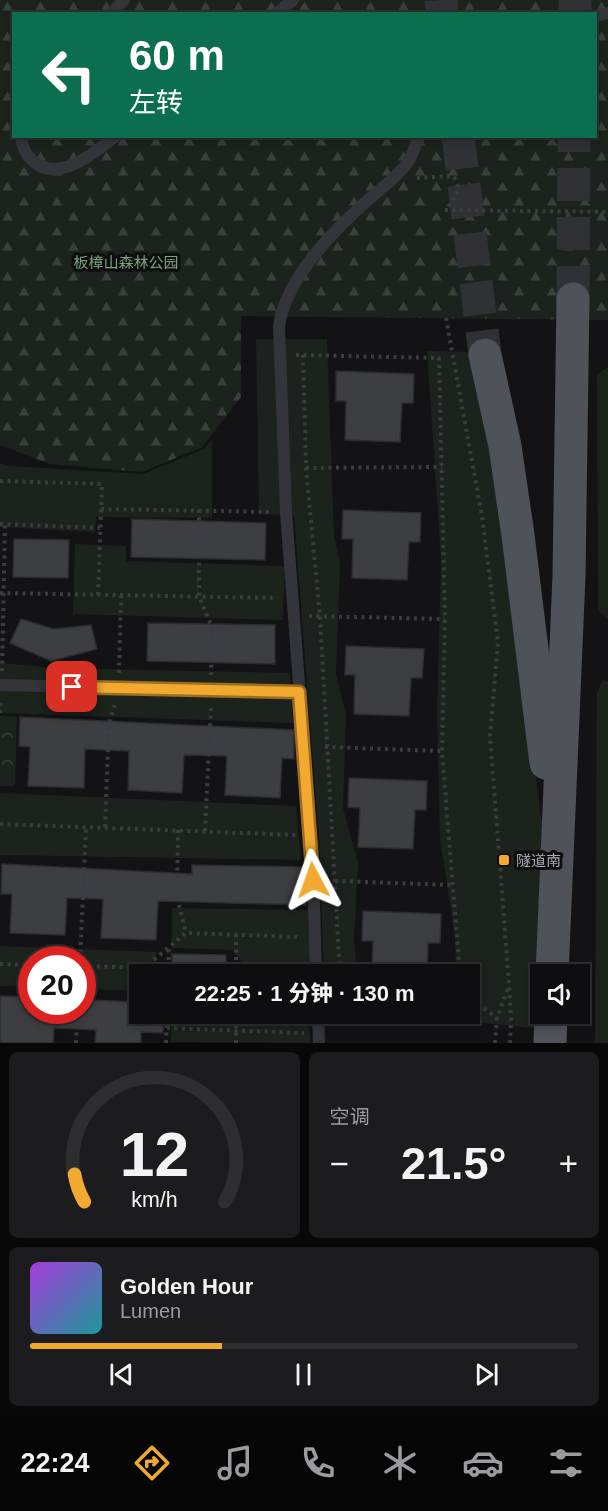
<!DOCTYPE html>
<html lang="zh">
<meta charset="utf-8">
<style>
:root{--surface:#0e0e10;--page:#1c1c1e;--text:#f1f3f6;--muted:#9b9c9f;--line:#2e2e30;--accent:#f1a92f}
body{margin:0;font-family:Arial,"Noto Sans SC",sans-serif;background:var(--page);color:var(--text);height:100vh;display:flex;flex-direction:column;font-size:22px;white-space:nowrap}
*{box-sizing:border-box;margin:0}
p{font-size:20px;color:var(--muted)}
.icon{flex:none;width:33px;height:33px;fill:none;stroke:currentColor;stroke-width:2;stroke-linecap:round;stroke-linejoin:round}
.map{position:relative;height:1043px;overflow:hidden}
.sheet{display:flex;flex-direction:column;gap:9px;padding:9px;background:#080809;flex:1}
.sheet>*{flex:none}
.banner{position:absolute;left:12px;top:12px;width:585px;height:126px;border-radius:0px;box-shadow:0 3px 9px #0003,0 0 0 2px var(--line);background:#0b6e4f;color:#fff;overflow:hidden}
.tools{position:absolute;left:530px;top:964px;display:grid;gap:12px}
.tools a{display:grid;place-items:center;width:60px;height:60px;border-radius:0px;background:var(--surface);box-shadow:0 3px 9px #0003,0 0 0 2px var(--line);font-size:30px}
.speed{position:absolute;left:18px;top:946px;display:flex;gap:12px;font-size:30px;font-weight:700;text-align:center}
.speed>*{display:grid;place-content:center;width:78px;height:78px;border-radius:50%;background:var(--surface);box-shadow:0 3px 9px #0003,0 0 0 2px var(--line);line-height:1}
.speed .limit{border:9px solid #d22;background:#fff;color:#111}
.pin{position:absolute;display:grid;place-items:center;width:51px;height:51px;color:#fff;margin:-26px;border-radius:12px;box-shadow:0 3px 9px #0006}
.me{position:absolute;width:66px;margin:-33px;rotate:356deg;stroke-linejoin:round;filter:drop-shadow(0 0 4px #0008)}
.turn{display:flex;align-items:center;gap:21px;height:126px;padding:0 18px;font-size:27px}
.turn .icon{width:78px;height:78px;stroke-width:2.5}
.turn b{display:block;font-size:42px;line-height:51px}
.big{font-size:45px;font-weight:800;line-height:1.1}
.sheet .tile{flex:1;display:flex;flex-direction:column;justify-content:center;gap:9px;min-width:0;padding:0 21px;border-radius:9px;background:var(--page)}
.sheet .dial{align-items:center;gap:0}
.dial svg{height:156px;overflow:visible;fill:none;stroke:var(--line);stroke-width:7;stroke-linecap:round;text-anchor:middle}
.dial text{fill:var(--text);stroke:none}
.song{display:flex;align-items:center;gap:18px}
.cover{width:72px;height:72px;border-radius:9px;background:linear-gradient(135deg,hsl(280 70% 55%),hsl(180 70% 35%))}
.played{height:6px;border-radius:3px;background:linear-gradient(90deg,var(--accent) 35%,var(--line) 35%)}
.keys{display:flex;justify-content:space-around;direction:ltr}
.heat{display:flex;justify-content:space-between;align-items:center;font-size:33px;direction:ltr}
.sheet .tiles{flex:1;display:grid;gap:9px;grid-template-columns:1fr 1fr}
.tile:last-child{grid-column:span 2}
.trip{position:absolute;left:129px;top:964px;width:351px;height:60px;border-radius:0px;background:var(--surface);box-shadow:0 3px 9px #0003,0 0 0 2px var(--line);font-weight:800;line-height:60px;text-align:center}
.tabs{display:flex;height:96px;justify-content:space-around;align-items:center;background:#060606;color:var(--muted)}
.tabs .icon{width:42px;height:42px}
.tabs .selected{color:var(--accent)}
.tabs b{font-size:27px;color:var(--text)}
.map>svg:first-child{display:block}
.grass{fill:#1b231c}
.forest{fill:url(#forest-firs);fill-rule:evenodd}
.park{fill:url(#park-crowns)}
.building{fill:#3d3e42;stroke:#2d2d31;stroke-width:1.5}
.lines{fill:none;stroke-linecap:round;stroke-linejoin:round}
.primary-tunnel{stroke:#303135;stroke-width:33;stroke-dasharray:33 16;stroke-linecap:butt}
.path{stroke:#3a3c41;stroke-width:4;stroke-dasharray:3 4.5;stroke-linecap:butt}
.lane{stroke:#34353a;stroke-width:12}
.primary{stroke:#505259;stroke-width:33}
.route-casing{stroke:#9d6e1f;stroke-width:15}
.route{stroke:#f1a92f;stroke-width:10}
.poi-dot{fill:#f1a92f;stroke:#0e0e10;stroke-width:2}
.labels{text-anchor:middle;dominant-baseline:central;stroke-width:6;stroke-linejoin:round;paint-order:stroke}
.park-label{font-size:15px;fill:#7ca07d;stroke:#0e0e10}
.poi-label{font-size:15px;fill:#a5aab5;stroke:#0e0e10;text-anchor:start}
</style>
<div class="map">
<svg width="608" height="1043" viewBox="0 0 608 1043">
<defs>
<pattern id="forest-firs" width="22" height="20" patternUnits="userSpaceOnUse" patternTransform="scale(1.5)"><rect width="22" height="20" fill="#1b231c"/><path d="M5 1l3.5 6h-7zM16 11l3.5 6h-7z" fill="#39403b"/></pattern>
<pattern id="park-crowns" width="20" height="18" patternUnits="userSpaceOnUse" patternTransform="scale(1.5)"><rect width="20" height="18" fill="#1b231c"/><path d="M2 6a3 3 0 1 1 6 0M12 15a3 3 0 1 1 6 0" fill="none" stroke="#39403b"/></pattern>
</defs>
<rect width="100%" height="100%" fill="#131315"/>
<!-- grass -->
<g class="grass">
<polygon points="256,339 327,339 334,536 340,563 336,674 346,715 343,808 358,863 354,939 357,975 324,975 319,839 294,515 259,514"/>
<polygon points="427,351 478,352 546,852 540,975 540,1029 456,1020 456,1014 470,1014 470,975 456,975 455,937 440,838 437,714 441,558"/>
<polygon points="608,367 608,619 598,610 597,374"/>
<polygon points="212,440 212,518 96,517 95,532 0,527 0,463 10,466 143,474 204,449"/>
<polygon points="75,544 126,546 126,561 285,566 283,620 73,614"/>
<polygon points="0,663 55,668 290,673 293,723 0,713"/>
<polygon points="602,680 608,681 608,1043 595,1043 597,694"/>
<polygon points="0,793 296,806 301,860 0,855"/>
<polygon points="172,908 310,910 311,969 244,965 232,950 172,948"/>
<polygon points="0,946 156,952 155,975 140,975 139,991 83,989 82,960 32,960 31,987 0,986"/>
<polygon points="171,1014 309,1014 310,1043 171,1042"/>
<polygon points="326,1014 360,1014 360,1022 326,1020"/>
</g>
<!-- forest -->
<path class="forest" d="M 0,0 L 608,0 L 608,320 L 241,316 L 241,397 L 202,447 L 142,472 L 50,464 L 0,445 ZM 14,14 L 596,14 L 596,136 L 14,136 Z"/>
<!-- park -->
<polygon class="park" points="0,716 17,717 15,786 0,786"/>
<!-- building -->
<g class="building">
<polygon points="336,371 414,374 413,403 402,403 400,442 345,440 346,401 336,401"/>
<polygon points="343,510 421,513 420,542 409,542 407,580 352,578 353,539 342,539"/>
<polygon points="132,519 266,523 265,560 131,557"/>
<polygon points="14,539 69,540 68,578 13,577"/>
<polygon points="21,619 54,629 91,625 97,649 51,661 10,643"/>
<polygon points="148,623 275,625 275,664 147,661"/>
<polygon points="346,646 424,649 422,678 411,678 409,716 354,714 355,675 345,675"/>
<polygon points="20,717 294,730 294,759 282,758 280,798 225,795 227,756 184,755 182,793 128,790 129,751 85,749 84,788 28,786 30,747 19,746"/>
<polygon points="349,778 427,781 426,810 415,810 413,849 358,847 360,808 348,807"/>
<polygon points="2,864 192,874 192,865 305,867 306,905 158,901 156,940 101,938 103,899 67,898 65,935 10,933 12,894 1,894"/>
<polygon points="363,911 441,914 440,943 428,943 427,975 372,975 373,941 362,941"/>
<polygon points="172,954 226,955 226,975 172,975"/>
<polygon points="0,996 32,997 32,1011 86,1011 86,1000 140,1002 140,1014 164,1014 163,1033 141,1032 141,1043 95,1043 96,1030 54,1028 53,1043 0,1043"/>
</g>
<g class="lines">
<!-- primary-tunnel -->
<g class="primary-tunnel">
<polyline points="441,0 442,14"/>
<polyline points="575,14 575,0"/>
<polyline points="458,136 485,355"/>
<polyline points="573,299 574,136"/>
</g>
<!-- path -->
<g class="path">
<path d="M 417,178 L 453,176 C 464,189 454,198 446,210"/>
<polyline points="445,210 608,212"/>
<polyline points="446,318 482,516 498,642 490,736 509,984 511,1018 510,1043"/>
<polyline points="296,355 439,358 445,619 442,751 460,975"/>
<polyline points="303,355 306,468 320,617 340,975"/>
<polyline points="306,468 442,467"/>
<polyline points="0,481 102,484 98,595"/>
<polyline points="101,509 271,512"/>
<polyline points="199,510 199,597 212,627 211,675"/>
<polyline points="0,524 100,528"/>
<polyline points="0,593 278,598"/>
<polyline points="309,616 445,619"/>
<polyline points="2,671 5,524"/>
<polyline points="119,673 121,596"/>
<polyline points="0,713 1,699"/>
<polyline points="325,747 442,751"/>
<polyline points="0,824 296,835"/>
<polyline points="105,827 109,724 115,704"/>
<polyline points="178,830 177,897 186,933"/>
<polyline points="205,831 211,707"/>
<polyline points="335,881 452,885"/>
<polyline points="80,960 86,827"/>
<polyline points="0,964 32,965"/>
<polyline points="82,966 144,968 186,933 300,937"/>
<polyline points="168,975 169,948"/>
<polyline points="236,975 236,935"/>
<polyline points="470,1004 479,1005 497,1018"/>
<polyline points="167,1028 304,1033"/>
<polyline points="76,1043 77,1011"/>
<polyline points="166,1043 167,1014"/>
<polyline points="236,1043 236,1014"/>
<polyline points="495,1043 497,1018 509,986"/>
</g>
<!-- lane -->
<g class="lane">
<polyline points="111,14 124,0"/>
<polyline points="276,14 293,0"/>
<polyline points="596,16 608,13"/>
<path d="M 21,136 C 22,147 25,154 33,161 C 58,184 96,152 116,136"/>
<polyline points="0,685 299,692"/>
<path d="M 316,975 L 313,869 L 286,512 L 279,326 C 286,278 333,231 368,200 C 382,188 397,177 408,162 C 413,154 416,145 419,136"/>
<polyline points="318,1014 319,1043"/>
</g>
<!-- primary -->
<g class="primary">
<polyline points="485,355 505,446 518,535 546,763"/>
<polyline points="552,975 569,576 573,299"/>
<polyline points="550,1043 551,1014"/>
</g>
</g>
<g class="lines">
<!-- route casing -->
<g class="route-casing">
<polyline id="route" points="72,687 299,692 313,880"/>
</g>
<!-- route -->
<use href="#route" class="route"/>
</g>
<!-- markers -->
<rect class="poi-dot" x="498" y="854" width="12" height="12" rx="3"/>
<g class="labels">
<!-- park labels -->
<g class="park-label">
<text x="126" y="262">板樟山森林公园</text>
</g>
<!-- poi labels -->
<g class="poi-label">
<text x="516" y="860">隧道南</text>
</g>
</g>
</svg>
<div class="tools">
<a><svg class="icon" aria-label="sound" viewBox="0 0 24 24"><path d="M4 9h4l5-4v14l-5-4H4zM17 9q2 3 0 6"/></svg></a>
</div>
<div class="speed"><div class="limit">20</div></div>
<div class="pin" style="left:72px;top:687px;background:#d93025"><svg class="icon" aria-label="arrive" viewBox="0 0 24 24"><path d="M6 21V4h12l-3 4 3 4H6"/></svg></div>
<svg class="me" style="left:313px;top:880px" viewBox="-20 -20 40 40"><path d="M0-17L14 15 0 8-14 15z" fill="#f1a92f" stroke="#fff" stroke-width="4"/></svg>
<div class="trip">22:25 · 1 分钟 · 130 m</div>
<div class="banner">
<div class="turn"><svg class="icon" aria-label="left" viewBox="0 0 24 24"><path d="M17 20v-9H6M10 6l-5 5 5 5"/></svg><div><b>60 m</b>左转</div></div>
</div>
</div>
<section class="sheet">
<div class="tiles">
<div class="tile dial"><svg viewBox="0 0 100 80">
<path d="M14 69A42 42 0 1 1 86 69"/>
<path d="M14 69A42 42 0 0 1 9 55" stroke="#f1a92f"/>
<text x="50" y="56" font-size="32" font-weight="700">12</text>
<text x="50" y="72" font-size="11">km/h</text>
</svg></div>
<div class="tile"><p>空调</p>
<div class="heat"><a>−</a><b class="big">21.5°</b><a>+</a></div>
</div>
<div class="tile">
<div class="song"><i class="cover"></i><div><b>Golden Hour</b><p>Lumen</p></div></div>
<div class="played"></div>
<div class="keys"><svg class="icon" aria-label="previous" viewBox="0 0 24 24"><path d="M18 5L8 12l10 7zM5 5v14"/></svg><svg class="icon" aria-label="pause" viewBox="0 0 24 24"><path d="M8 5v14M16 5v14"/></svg><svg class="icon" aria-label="next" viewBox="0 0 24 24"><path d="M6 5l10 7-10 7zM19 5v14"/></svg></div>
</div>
</div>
</section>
<nav class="tabs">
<b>22:24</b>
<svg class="icon selected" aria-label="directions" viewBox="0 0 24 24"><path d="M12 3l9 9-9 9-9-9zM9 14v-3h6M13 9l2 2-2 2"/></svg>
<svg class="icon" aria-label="music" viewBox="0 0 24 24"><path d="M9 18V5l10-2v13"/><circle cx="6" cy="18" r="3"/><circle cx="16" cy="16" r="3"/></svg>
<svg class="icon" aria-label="phone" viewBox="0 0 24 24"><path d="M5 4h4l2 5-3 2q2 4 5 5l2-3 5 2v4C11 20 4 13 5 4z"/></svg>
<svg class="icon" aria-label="climate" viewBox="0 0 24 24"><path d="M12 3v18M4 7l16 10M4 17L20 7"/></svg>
<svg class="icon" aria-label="car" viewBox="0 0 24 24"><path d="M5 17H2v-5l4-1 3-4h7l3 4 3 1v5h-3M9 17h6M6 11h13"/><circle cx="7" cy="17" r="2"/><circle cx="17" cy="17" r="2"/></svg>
<svg class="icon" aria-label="filters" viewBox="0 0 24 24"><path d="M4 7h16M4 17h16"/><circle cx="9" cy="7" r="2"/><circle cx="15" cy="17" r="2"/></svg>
</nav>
